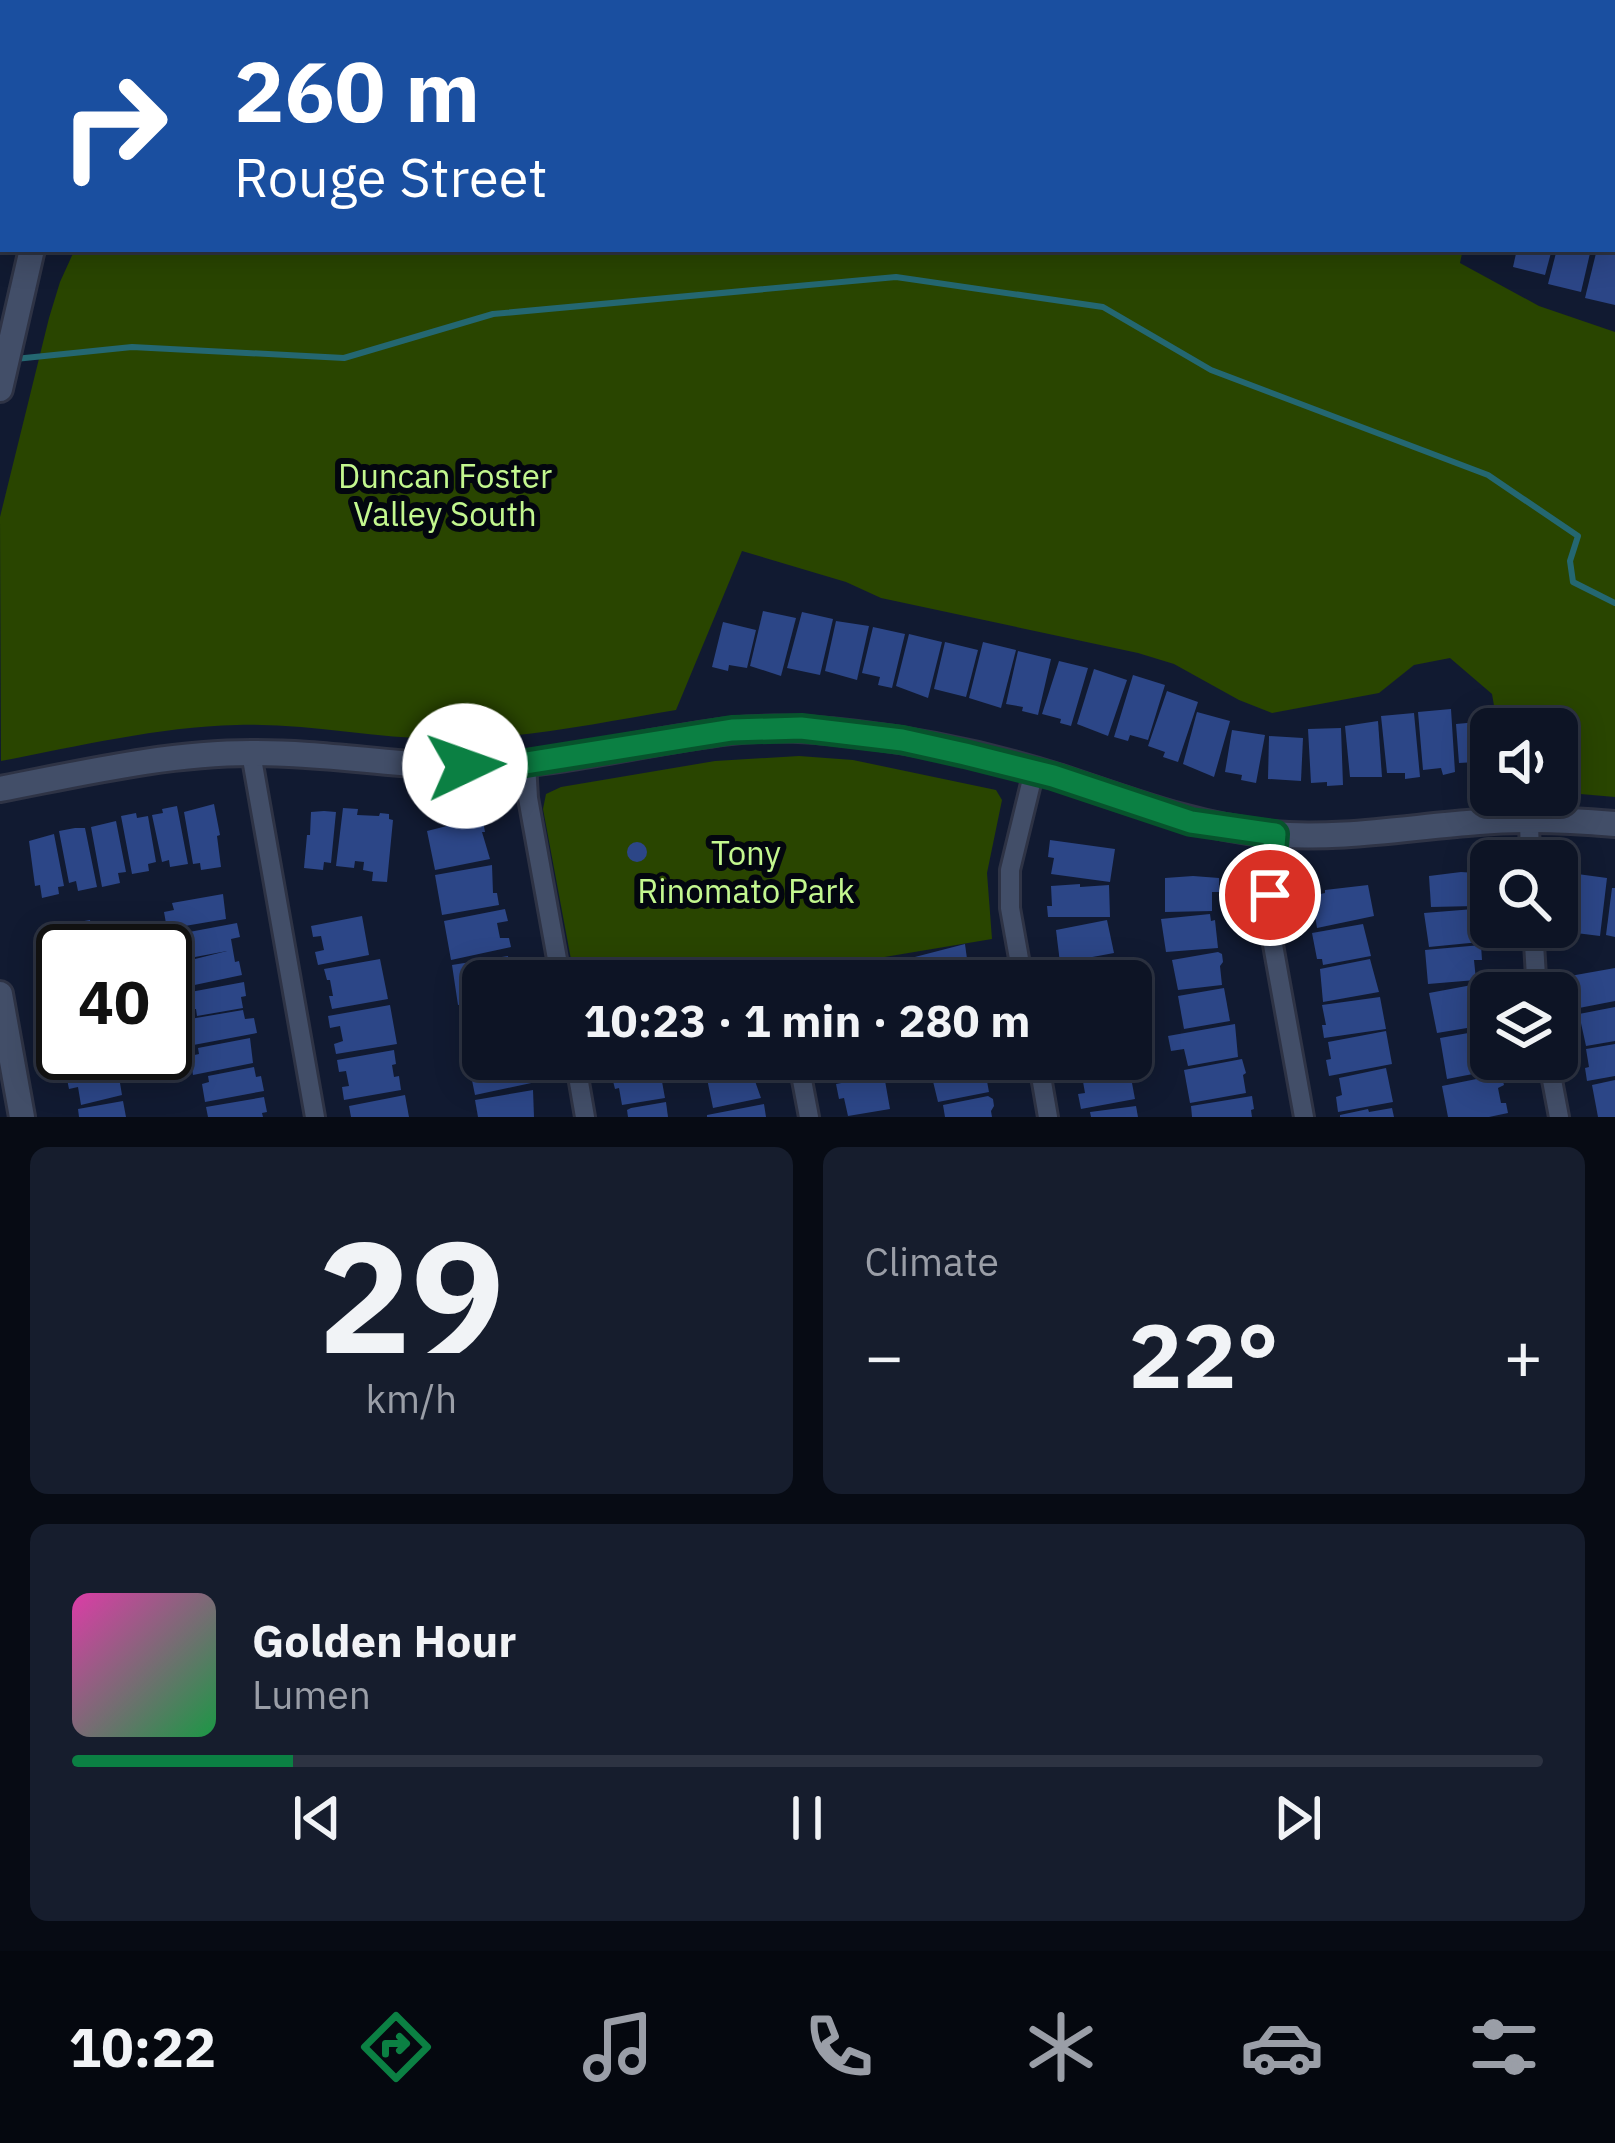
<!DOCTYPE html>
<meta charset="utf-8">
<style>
:root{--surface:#0d1425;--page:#161d2d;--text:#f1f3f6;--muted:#9a9ea7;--line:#2d3342;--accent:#0b8043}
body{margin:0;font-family:"IBM Plex Sans",sans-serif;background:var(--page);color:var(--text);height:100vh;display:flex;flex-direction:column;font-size:45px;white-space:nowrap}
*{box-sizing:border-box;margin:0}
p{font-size:39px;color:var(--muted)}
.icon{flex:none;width:66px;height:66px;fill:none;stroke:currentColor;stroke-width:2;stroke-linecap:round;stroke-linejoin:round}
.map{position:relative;height:1117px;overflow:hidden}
.panel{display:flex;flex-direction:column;gap:30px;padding:30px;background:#070b14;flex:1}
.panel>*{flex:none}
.top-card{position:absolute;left:0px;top:0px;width:1617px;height:252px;box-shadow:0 6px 30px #0003,0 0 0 3px var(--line);background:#1a4fa0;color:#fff;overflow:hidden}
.controls{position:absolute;left:1470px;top:708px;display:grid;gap:24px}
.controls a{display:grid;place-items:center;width:108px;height:108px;border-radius:18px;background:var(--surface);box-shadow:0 6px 30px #0003,0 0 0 3px var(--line);font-size:60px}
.speed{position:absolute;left:36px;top:924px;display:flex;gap:24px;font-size:60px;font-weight:700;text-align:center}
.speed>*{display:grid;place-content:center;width:156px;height:156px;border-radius:50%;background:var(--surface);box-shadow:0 6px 30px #0003,0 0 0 3px var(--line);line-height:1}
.speed .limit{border:6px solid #111;border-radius:18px;background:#fff;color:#111}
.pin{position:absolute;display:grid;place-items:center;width:102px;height:102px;color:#fff;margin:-51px;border:6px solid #fff;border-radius:50%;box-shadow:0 3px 12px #0007}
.me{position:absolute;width:132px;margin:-66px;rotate:87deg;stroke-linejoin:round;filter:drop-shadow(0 0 9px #0008)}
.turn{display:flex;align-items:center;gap:42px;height:252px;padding:0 36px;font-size:54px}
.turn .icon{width:156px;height:156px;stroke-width:2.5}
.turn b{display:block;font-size:84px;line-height:102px}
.big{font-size:90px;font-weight:700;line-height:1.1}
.panel .widget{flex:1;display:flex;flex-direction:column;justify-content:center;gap:18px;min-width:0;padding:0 42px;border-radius:18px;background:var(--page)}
.panel .dial{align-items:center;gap:0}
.dial b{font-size:156px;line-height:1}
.song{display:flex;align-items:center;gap:36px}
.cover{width:144px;height:144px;border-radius:18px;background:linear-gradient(135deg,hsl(320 70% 55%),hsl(140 70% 35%))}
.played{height:12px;border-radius:6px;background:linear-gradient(90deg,var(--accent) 15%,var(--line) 15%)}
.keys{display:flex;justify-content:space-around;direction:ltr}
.heat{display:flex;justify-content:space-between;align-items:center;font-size:66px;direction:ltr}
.panel .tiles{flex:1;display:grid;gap:30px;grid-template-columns:1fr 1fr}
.widget:last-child{grid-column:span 2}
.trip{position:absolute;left:462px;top:960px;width:690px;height:120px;border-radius:18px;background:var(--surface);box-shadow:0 6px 30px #0003,0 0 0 3px var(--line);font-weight:700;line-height:120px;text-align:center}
.menu{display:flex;height:192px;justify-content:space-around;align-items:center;background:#05080f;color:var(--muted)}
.menu .icon{width:84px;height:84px}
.menu .selected{color:var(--accent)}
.menu b{font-size:54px;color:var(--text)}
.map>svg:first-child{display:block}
.green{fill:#294500}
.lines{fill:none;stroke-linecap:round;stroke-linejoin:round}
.stream{stroke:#246771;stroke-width:6}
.building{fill:#2c4687}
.minor-casing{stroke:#2e3345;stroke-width:24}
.tertiary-casing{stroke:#2e3345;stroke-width:30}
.minor{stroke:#424e68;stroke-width:18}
.tertiary{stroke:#424e68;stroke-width:24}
.route-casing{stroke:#07532c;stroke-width:30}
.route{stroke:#0b8043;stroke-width:21}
.labels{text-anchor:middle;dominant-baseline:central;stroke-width:12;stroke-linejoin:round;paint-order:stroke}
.park-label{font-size:33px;fill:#c3f78f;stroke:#03060f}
</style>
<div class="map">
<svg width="1615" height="1117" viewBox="0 0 1615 1117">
<rect width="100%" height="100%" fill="#111a31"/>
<!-- green -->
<g class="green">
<polygon points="0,0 56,0 55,3 3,3 3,220 0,232"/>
<path d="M 75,249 L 1463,249 L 1460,263 L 1539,306 L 1615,332 L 1615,797 L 1557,792 L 1557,729 L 1498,729 L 1492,694 L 1450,658 L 1414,665 L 1379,693 L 1272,713 L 1239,700 L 1174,664 L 1138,653 L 881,598 L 846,582 L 742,551 L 676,710 C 598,723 520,740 439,739 C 372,738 306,723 237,725 C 158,727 79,746 1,761 L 0,517 L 49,318 L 60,282 Z"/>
<polygon points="799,756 853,760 996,790 1002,800 987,873 992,939 807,970 792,981 575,981 543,809 546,794 561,787 715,761"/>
</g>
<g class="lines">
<!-- stream -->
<polyline class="stream" points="15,359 132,347 344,358 493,314 896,277 1103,307 1211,370 1488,475 1578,536 1570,561 1573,582 1615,603"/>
</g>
<!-- building -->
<g class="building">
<polygon points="1517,249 1552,249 1545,275 1513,267"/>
<polygon points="1557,249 1591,249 1581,292 1548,284"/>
<polygon points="1597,249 1615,249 1615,305 1585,298"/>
<polygon points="763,611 796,618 781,676 750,666"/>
<polygon points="802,612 833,619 820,675 787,668"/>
<polygon points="836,621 869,626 857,680 825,671"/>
<polygon points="723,622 756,630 747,668 729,665 728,671 712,667"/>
<polygon points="873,627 905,634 892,688 878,685 880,677 862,673"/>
<polygon points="909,634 942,642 928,698 896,686"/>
<polygon points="945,642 978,650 966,697 934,689"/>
<polygon points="983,642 1016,650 1001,708 969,698"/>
<polygon points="1018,651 1051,659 1038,715 1022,711 1023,707 1006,704"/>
<polygon points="1059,661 1088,668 1071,726 1060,723 1061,719 1042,714"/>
<polygon points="1094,669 1127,680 1108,736 1077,724"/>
<polygon points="1133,675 1165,685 1148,740 1130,735 1128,741 1114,737"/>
<polygon points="1167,691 1198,702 1178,762 1163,757 1165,752 1148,746"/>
<polygon points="1451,709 1455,772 1443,775 1441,768 1423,770 1418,712"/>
<polygon points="1197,712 1230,721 1214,777 1183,764"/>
<polygon points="1414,713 1420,777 1405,779 1405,773 1387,773 1381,716"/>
<polygon points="1378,721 1382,777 1350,777 1345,726"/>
<polygon points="1489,721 1491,770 1479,771 1476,762 1459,763 1456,724"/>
<polygon points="1341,728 1343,785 1327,786 1327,782 1311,783 1308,729"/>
<polygon points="1232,730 1265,735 1256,783 1241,780 1242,775 1225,772"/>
<polygon points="1269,736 1303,738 1301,781 1268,779"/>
<polygon points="214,804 220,835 217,836 221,867 201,870 200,863 193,864 184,812"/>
<polygon points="177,806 188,864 170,867 169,860 162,862 152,815 163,813 162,809"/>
<polygon points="343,808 358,809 357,815 379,816 380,813 389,814 389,819 393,820 387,882 372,881 373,872 363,870 364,862 355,861 354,868 336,866"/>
<polygon points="324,811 336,812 331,863 324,862 323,870 304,868 307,835 310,835 311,812"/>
<polygon points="136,813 137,818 148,816 156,862 148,864 149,871 132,874 121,816"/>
<polygon points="482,815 485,832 482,832 490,859 435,870 427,831 459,823 458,820"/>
<polygon points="116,821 126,872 118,873 120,883 102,887 91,827"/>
<polygon points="75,828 85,828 97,887 78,891 76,881 69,883 59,831"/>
<polygon points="54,834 64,886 58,887 59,894 42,898 40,885 35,886 29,841"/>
<polygon points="1050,840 1115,849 1110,882 1051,874 1054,858 1048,857"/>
<circle cx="637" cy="852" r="10"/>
<polygon points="492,865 493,893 497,893 499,905 442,915 435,875"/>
<polygon points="1461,872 1476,873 1480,876 1476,906 1431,907 1429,876"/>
<polygon points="1570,873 1607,878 1600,936 1568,932 1571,907 1566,906"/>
<polygon points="1193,876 1219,878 1219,892 1212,892 1212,911 1165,912 1165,878"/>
<polygon points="1080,884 1080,887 1109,885 1110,917 1048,917 1047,906 1052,906 1051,886"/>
<polygon points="1368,885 1374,916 1317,928 1314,909 1310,910 1308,897 1325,893 1325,890"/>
<polygon points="1612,888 1615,888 1615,937 1606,935"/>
<polygon points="223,894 226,919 167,929 164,912 174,910 172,903"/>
<polygon points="505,909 508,921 497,923 500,938 509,938 511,947 451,960 444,921"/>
<polygon points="1474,909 1475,915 1479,915 1480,942 1429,947 1424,913"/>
<polygon points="1210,914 1211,921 1215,920 1218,948 1166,952 1161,919"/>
<polygon points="362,916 369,955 318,965 315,952 324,950 321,936 313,937 311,926"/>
<polygon points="90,920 95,950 63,951 63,959 54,960 51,943 42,944 39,929"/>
<polygon points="1107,920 1114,953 1060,963 1056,930"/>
<polygon points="237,923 240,937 231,939 235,962 239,961 242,975 185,987 181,969 188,967 187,961 227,951 179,960 177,950 171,951 168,936"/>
<polygon points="1363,924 1371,956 1323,965 1322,959 1317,959 1312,933"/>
<polygon points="965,944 970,981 917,981 911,958"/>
<polygon points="1481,945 1482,960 1474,960 1476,980 1428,984 1425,950"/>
<polygon points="1218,952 1222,954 1223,962 1220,966 1222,985 1178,990 1172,960"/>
<polygon points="508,956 509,981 483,981 483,1001 458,1005 452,965"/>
<polygon points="380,959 388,999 332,1009 329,996 333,996 330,980 327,980 324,969"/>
<polygon points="1370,959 1379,992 1323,1002 1320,969"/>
<polygon points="1110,961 1114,981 1067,981 1064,966 1086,962 1087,966"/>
<polygon points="63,962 63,978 50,980 48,968 58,966 57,963"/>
<polygon points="840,967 841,970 864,967 867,981 818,981 817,975 834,973 834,968"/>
<polygon points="1615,968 1615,1001 1579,1008 1570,976"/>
<polygon points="244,982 246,996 241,997 243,1008 197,1016 196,1009 188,1010 185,993"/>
<polygon points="1488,982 1490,994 1480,995 1484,1013 1491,1011 1491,1024 1437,1033 1429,993"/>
<polygon points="1224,988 1230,1021 1184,1029 1178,996"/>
<polygon points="1380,997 1386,1029 1324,1038 1322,1025 1326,1025 1322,1005"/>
<polygon points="390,1005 397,1044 336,1054 334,1044 343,1041 340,1026 330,1028 328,1016"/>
<polygon points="483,1006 483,1048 467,1051 460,1011"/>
<polygon points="1615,1007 1615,1041 1586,1046 1579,1014"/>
<polygon points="243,1010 245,1019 254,1018 257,1033 188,1046 186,1031 192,1030 190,1019"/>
<polygon points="1235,1024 1238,1057 1188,1066 1184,1049 1171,1051 1168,1036"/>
<polygon points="1491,1029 1491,1059 1497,1059 1499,1069 1447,1079 1440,1038"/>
<polygon points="1386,1031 1392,1064 1329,1076 1326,1060 1331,1059 1328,1042"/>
<polygon points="250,1038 253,1063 193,1075 190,1056 199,1054 198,1048"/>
<polygon points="1615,1044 1615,1076 1587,1081 1585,1068 1589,1067 1586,1049"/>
<polygon points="394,1050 396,1064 392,1065 394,1077 399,1076 401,1090 344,1100 342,1087 349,1086 346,1071 339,1072 337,1060"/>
<polygon points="71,1053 134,1053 134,1055 74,1069"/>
<polygon points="483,1053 483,1059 521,1059 524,1074 534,1073 536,1082 475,1095 467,1056"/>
<polygon points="703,1059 750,1059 751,1065 747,1066 750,1082 755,1081 761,1098 713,1108"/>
<polygon points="841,1059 881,1059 883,1072 844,1079"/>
<polygon points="1078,1059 1139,1059 1139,1061 1085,1071 1084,1065 1079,1066"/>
<polygon points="1242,1059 1246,1073 1243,1075 1246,1093 1190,1103 1184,1070"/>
<polygon points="647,1060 648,1067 659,1065 665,1098 622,1105 619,1088 615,1089 611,1073 629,1069 628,1064"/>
<polygon points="979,1060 980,1066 984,1065 989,1092 938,1102 930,1069"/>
<polygon points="117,1065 122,1095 81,1105 78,1087 69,1089 66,1074"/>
<polygon points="254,1067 256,1077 261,1076 264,1091 205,1102 202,1084 209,1082 208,1076"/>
<polygon points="1129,1067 1135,1099 1081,1109 1078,1094 1085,1093 1082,1076"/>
<polygon points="1386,1068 1393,1102 1338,1112 1336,1097 1342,1095 1339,1078"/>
<polygon points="1501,1074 1504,1085 1498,1088 1501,1103 1506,1103 1508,1113 1489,1117 1448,1117 1442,1086"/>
<polygon points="884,1075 890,1109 848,1116 844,1098 839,1099 836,1084"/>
<polygon points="1615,1080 1615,1117 1598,1117 1592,1085"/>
<polygon points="533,1090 534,1117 478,1117 475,1100"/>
<polygon points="405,1095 409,1117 351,1117 349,1106"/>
<polygon points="988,1096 993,1099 994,1106 991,1111 992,1117 945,1117 943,1105"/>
<polygon points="1252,1096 1254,1109 1251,1110 1252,1117 1192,1117 1191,1106"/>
<polygon points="264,1097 267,1112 262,1113 263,1117 208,1117 206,1107"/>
<polygon points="123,1101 126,1117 79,1117 78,1109"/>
<polygon points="666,1102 668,1117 628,1117 627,1110 631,1108"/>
<polygon points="764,1104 766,1117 707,1117 707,1115"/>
<polygon points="1136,1106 1138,1117 1091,1117 1090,1112"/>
<polygon points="1392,1108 1394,1117 1340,1117 1340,1115 1368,1109 1369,1112"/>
</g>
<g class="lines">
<!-- minor casing -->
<g class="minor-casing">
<g id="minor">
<polyline points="412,0 414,3"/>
<polyline points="1536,3 1536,0"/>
<polyline points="251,753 315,1117"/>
<polyline points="526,763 528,798 561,981"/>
<polyline points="1529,819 1530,861"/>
<polyline points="1275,834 1270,895 1270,928 1304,1117"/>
<polyline points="1533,927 1537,993"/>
<polyline points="1023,981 1010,908 1010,870 1034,771"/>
<polyline points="575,1059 585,1117"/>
<polyline points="798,1059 809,1117"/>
<polyline points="1038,1059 1048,1117"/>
<polyline points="1548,1059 1559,1117"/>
</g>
</g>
<!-- tertiary casing -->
<g class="tertiary-casing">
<g id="tertiary">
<polyline points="1241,0 1255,3"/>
<polyline points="89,3 90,0"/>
<polyline points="756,3 786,0"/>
<polyline points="1614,186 1615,186"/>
<polyline points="0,389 32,249"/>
<path d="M 0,789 C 83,773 167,753 251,753 C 334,752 414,770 496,766 C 575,761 652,740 730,731 C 772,726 814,729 857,734 C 925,742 995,757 1061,778 C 1133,802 1194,826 1271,834 C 1340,840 1410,827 1479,822 C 1524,818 1570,820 1615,824"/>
<polyline points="0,994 22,1117"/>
</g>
</g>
<!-- minor -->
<use href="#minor" class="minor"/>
<!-- tertiary -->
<use href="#tertiary" class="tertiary"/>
</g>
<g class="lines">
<!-- route casing -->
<g class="route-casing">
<polyline id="route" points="465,766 526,763 732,730 801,728 902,740 965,754 1053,776 1191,822 1275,834 1270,895"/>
</g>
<!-- route -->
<use href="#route" class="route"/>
</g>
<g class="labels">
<!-- park labels -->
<g class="park-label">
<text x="445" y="475">Duncan Foster<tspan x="445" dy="38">Valley South</tspan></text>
<text x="746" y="852">Tony<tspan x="746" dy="38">Rinomato Park</tspan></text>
</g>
</g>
</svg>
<div class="controls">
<a><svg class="icon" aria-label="sound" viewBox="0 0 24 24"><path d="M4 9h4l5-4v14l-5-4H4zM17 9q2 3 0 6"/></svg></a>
<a><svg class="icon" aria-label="search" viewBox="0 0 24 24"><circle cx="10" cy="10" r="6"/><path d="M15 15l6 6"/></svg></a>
<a><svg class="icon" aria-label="layers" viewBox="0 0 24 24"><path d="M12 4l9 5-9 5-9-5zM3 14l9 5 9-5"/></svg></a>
</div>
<div class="speed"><div class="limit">40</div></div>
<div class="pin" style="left:1270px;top:895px;background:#d93025"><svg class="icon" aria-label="arrive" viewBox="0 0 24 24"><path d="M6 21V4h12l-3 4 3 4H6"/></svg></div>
<svg class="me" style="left:465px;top:766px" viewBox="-20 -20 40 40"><circle r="19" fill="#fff"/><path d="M0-13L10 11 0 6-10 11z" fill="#0b8043"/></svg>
<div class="trip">10:23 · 1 min · 280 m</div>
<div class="top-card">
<div class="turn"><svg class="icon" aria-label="right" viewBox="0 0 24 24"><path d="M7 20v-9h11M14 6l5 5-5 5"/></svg><div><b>260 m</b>Rouge Street</div></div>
</div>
</div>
<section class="panel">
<div class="tiles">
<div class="widget dial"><b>29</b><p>km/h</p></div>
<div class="widget"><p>Climate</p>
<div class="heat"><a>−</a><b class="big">22°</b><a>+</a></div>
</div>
<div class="widget">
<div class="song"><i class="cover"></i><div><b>Golden Hour</b><p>Lumen</p></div></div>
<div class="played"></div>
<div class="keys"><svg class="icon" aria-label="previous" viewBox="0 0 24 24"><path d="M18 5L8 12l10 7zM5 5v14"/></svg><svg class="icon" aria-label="pause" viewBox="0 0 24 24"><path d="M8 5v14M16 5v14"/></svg><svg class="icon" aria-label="next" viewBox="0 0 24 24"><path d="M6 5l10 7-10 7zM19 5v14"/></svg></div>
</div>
</div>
</section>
<nav class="menu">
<b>10:22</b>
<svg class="icon selected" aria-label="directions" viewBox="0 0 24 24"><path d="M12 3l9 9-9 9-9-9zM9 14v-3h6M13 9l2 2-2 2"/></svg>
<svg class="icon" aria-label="music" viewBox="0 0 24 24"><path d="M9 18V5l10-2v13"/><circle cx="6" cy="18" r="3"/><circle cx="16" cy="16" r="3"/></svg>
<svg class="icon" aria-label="phone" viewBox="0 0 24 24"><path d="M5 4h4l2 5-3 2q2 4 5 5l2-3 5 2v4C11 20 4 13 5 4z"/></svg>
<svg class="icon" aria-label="climate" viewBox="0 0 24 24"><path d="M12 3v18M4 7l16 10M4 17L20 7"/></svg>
<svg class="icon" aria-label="car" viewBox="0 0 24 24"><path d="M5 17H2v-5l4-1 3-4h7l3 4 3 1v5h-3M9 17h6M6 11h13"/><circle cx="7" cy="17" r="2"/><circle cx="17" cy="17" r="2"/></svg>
<svg class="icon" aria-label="filters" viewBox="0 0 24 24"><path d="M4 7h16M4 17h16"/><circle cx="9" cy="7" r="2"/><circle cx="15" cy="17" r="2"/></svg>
</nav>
